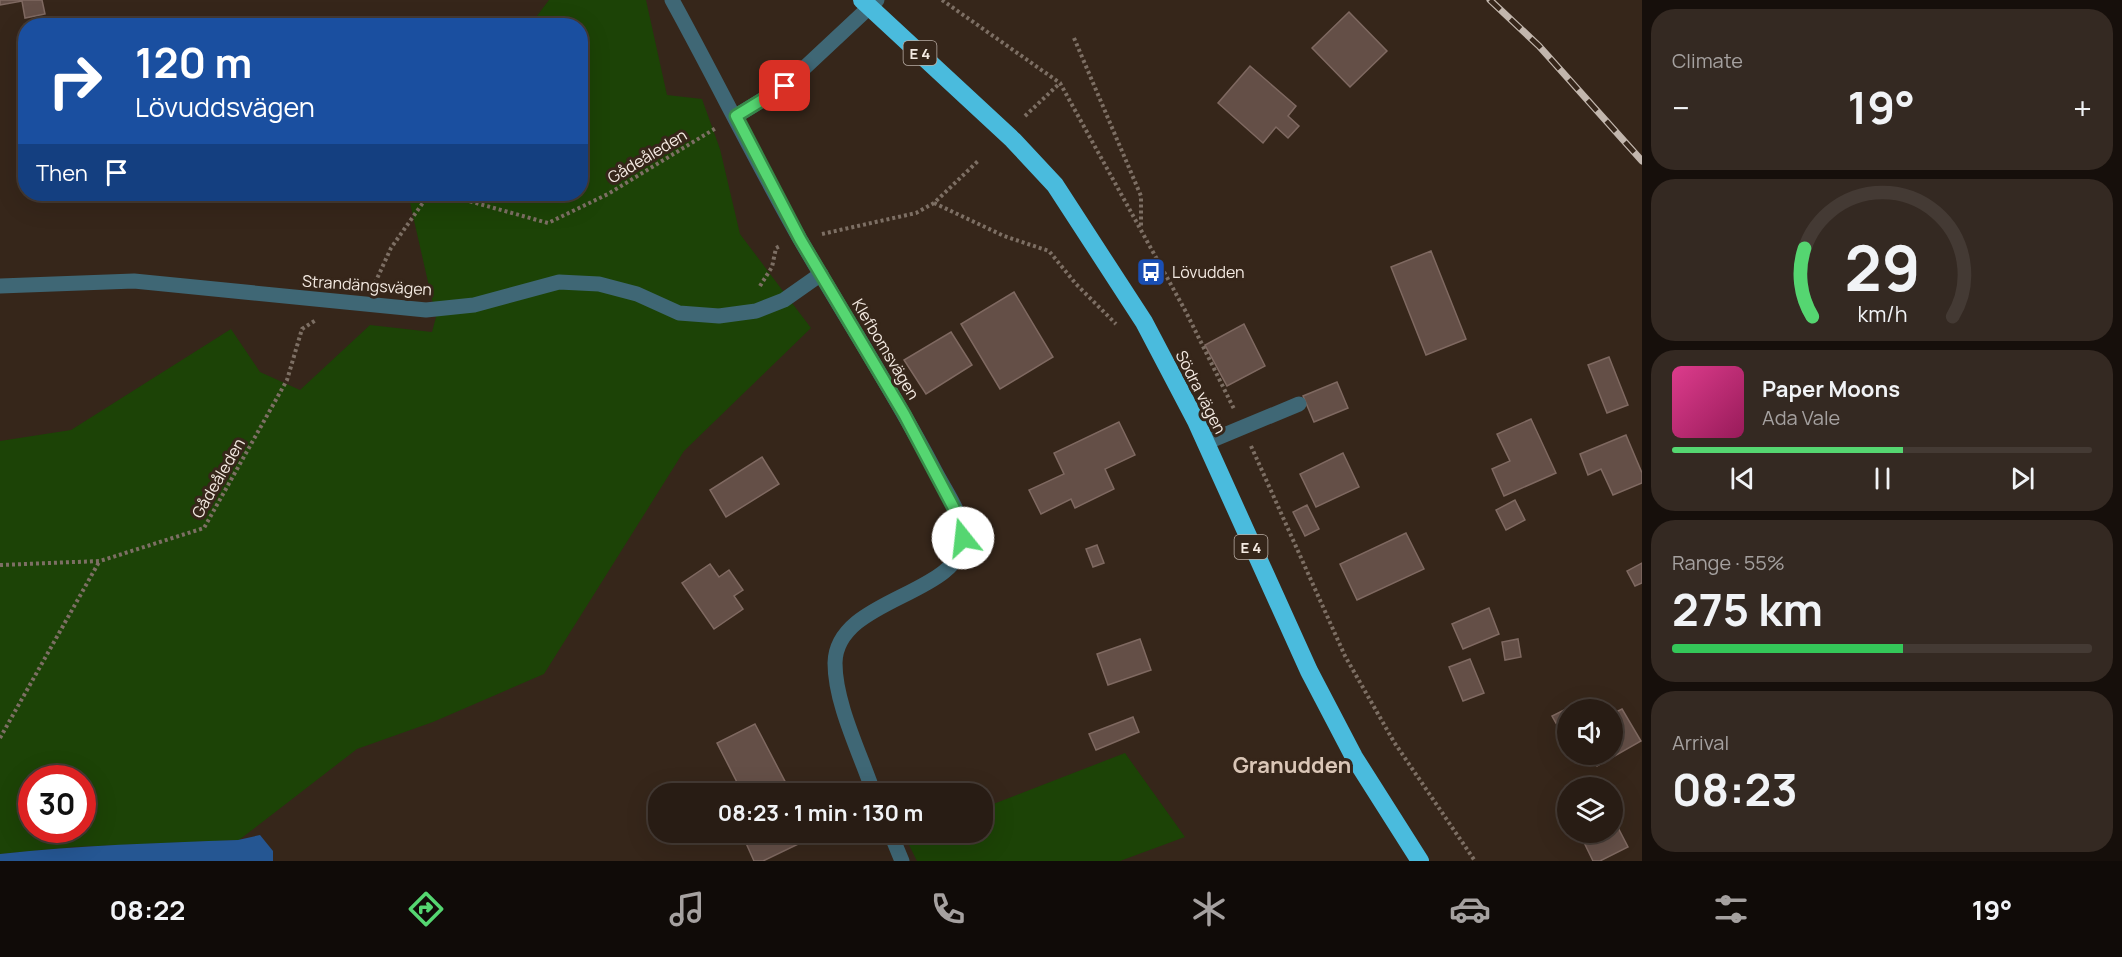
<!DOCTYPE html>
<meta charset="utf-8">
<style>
:root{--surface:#281c14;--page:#342922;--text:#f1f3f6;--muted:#a5a1a0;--line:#443a34;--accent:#55d671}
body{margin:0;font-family:Manrope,sans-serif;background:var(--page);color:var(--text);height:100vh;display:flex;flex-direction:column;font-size:22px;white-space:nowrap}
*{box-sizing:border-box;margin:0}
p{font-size:20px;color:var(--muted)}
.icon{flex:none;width:33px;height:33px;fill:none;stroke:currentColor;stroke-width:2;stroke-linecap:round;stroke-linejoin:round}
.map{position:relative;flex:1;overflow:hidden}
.side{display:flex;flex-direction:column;gap:9px;padding:9px;background:#160f0b;width:480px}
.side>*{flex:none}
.banner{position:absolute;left:18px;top:18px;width:570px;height:183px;border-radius:24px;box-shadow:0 6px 24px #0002,0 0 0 2px var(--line);background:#1a4fa0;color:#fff;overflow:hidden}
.fabs{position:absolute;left:1557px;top:699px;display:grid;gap:12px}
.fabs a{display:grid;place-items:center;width:66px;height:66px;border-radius:50%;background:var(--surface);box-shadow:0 6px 24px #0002,0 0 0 2px var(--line);font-size:30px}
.speed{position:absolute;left:18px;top:765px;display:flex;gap:12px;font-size:30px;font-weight:700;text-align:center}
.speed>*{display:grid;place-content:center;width:78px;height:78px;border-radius:50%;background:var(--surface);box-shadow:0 6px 24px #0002,0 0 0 2px var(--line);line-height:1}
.speed .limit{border:9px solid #d22;background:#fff;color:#111}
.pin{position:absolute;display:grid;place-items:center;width:51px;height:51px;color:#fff;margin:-26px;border-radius:12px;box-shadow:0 3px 9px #0006}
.me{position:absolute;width:66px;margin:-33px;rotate:344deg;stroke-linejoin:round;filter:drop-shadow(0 0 4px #0008)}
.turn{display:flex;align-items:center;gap:21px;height:126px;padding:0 18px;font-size:27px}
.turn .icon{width:78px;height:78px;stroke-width:2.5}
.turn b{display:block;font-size:42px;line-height:51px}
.then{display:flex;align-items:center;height:57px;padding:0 18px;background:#0003;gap:12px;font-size:22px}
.big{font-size:45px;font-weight:700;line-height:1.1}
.side .card{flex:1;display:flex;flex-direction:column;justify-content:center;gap:9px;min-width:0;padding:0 21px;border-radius:24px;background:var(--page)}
.side .dial{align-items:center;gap:0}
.dial svg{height:156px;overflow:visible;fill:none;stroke:var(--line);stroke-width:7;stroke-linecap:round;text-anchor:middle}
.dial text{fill:var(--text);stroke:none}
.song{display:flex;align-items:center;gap:18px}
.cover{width:72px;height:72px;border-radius:9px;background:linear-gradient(135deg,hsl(330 70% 55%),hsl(330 70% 35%))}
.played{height:6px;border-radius:3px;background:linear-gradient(90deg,var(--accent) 55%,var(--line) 55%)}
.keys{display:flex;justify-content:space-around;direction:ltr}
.heat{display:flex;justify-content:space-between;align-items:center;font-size:33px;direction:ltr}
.charge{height:9px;border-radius:4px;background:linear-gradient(90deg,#34c759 55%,var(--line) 0)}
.trip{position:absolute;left:648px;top:783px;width:345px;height:60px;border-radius:24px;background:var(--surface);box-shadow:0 6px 24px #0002,0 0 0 2px var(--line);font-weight:700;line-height:60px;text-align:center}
.tab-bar{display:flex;height:96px;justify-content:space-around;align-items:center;background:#100b08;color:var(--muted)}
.tab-bar .icon{width:42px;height:42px}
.tab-bar .active{color:var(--accent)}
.tab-bar b{font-size:27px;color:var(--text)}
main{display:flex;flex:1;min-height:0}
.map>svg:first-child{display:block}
.green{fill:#1c4306;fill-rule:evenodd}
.water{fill:#255692}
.building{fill:#644f47;stroke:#7f6961;stroke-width:1.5}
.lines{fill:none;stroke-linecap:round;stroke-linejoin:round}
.path{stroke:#7d6f64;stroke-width:4;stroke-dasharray:3 3;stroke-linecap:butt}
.minor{stroke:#3f6775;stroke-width:15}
.highway{stroke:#4abbdd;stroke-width:18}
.rail-casing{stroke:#c2b6ad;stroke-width:7}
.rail{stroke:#36261a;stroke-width:4.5;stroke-dasharray:14;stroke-linecap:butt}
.route-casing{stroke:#378b49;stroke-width:15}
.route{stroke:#55d671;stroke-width:10}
.labels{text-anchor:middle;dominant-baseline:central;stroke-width:6;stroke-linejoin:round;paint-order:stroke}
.shield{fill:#36261a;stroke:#bbafa6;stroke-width:1.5}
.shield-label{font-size:15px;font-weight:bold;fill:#f4eae2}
.street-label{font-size:16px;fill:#f4eae2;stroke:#36261a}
.poi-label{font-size:16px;fill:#f4eae2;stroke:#36261a;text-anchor:start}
.district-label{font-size:22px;font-weight:bold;fill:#dac6b7;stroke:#36261a}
</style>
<main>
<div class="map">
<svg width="1642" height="861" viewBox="0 0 1642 861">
<rect width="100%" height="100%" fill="#36261a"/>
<!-- green -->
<g class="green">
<path d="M 549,0 L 646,0 L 667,95 L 702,99 L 720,149 L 740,234 L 811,328 L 684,451 L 544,674 L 433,722 L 357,749 L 239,840 L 74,847 L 0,854 L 0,441 L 71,430 L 231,329 L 260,372 L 300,390 L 370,325 L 432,332 L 436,317 L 408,194 L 580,194 L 580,26 L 530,25 ZM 32,778 L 82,778 L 82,830 L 32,830 Z"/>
<polygon points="1125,753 1185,837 1120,861 917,861 905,837 917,833 982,832 983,808"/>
</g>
<!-- water -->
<path class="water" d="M 260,835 L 273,851 L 273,861 L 0,861 L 0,854 C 79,845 159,843 238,840 Z"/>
<!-- building -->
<g class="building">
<polygon points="0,0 42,0 45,14 25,18 22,1 0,5"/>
<polygon points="1349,12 1387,51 1350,87 1312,48"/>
<polygon points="1250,66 1296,106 1288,116 1299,126 1288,138 1276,127 1263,143 1218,103"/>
<polygon points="1431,251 1466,339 1426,355 1391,267"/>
<polygon points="1014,292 1053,357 1000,389 961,324"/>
<polygon points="1244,324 1265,366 1227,386 1205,345"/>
<polygon points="951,332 972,365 926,394 904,360"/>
<polygon points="1609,357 1628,405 1607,413 1588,365"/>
<polygon points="1337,382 1348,408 1314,422 1303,396"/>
<polygon points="1531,419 1556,473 1504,496 1492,469 1510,461 1497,434"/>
<polygon points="1119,422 1135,455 1105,469 1114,489 1075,508 1071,499 1041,514 1029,490 1064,474 1054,453"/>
<polygon points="1626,435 1642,473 1642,483 1613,495 1601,469 1588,475 1580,454"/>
<polygon points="1343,453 1359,487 1316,507 1300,474"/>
<polygon points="762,457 779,484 726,517 710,490"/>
<polygon points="1515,500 1525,520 1506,530 1496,510"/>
<polygon points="1307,505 1319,529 1305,536 1293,512"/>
<polygon points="1406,533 1424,569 1357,600 1340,564"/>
<polygon points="1097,545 1104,563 1093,567 1086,549"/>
<polygon points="1642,563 1642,583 1635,586 1627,571"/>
<polygon points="710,564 719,577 729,570 743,590 734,596 743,609 714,629 682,583"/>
<polygon points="1489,608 1499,634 1463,649 1452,624"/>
<polygon points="1140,639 1151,670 1108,685 1097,654"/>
<polygon points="1518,639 1521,657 1505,660 1502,642"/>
<polygon points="1470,659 1484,693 1463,701 1449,667"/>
<polygon points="1574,705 1577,710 1568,710 1568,735 1564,737 1552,716"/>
<polygon points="1622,709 1641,741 1597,766 1590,754 1612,754 1612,714"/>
<polygon points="1133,717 1139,732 1096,750 1089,734"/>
<polygon points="755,724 789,789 779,794 743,794 717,743"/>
<polygon points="1612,816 1628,847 1600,861 1593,861 1579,832 1612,832"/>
<polygon points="741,832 806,832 809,839 763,861 754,861"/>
</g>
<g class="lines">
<!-- path -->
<g class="path">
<polyline points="942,0 1060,83 1186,312 1234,409"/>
<polyline points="1074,38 1141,196 1141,228"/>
<polyline points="1025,116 1060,83"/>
<polyline points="934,203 1004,236 1049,251 1076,284 1116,324"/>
<polyline points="822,234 916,213 934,203 978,161"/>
<polyline points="375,283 391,248 427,197 465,200 548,223 608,194 716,128"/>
<polyline points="760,286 772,267 776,248 780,246"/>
<polyline points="1251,446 1345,656 1394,742 1475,861"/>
<polyline points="0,565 100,561 204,528 287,380 302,329 316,320"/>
<polyline points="0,738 99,562"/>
</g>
<!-- minor -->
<g class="minor">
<path d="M 672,0 C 716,80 756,162 801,241 C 845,317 893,391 934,469 C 944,489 964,515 963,538 C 962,596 836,597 835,663 C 835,704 861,755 874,794"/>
<polyline points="736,116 785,86 877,0"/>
<polyline points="0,286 134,281 426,310 474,305 559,282 599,284 637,294 679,313 719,316 756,311 784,300 821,274"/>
<polyline points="1205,443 1299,404"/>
<polyline points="890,832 902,861"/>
</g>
<!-- highway -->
<polyline class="highway" points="862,0 1013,140 1055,185 1144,322 1196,421 1309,671 1354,757 1420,861"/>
<!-- rail casing -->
<g class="rail-casing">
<polyline id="rail" points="1490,0 1539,46 1642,161"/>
</g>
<!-- rail -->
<use href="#rail" class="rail"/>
</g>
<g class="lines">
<!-- route casing -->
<g class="route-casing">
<polyline id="route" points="785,86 736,116 800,239 904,414 957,514 963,538"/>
</g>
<!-- route -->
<use href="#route" class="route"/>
</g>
<!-- icons -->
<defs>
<g id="bus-square" transform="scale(1.5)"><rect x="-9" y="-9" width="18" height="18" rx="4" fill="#1a4fb4" stroke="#36261a"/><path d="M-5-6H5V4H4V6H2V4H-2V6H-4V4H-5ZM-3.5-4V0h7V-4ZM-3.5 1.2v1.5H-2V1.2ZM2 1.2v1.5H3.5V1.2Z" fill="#fff"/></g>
</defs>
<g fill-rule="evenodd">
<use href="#bus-square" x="1151" y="272"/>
</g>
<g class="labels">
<!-- shield labels -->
<g class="shield">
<rect x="903.5" y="41" width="33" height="24" rx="4.5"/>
<rect x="1234.5" y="535" width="33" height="24" rx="4.5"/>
</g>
<g class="shield-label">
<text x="920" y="53">E 4</text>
<text x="1251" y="547">E 4</text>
</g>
<!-- street labels -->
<g class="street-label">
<text transform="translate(647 156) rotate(-31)">Gådeåleden</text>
<text transform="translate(367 285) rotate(4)">Strandängsvägen</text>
<text transform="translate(886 349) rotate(59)">Klefbomsvägen</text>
<text transform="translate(1201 392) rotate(63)">Södra vägen</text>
<text transform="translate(218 478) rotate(-60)">Gådeåleden</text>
</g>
<!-- poi labels -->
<g class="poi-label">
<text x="1172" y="272">Lövudden</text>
</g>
<!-- district labels -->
<g class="district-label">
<text x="1292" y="765">Granudden</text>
</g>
</g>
</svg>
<div class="fabs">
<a><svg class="icon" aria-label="sound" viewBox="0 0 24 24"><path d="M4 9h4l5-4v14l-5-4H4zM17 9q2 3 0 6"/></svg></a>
<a><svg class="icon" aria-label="layers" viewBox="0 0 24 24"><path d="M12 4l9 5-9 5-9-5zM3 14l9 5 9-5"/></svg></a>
</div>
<div class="speed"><div class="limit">30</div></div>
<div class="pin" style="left:785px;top:86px;background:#d93025"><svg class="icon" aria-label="arrive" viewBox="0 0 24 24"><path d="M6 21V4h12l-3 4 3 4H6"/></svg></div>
<svg class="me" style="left:963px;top:538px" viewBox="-20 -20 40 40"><circle r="19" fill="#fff"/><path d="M0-13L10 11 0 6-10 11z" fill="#55d671"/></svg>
<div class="trip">08:23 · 1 min · 130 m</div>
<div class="banner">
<div class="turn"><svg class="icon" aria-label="right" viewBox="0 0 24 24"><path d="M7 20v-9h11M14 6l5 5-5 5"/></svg><div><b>120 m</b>Lövuddsvägen</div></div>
<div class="then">Then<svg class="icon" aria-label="arrive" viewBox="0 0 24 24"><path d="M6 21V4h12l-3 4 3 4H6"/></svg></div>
</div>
</div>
<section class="side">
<div class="card"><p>Climate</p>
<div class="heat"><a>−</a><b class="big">19°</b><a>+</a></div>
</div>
<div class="card dial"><svg viewBox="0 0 100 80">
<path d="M14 69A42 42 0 1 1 86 69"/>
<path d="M14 69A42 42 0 0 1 10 34" stroke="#55d671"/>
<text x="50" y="56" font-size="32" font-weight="700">29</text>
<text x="50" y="72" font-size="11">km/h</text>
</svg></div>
<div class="card">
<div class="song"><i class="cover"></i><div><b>Paper Moons</b><p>Ada Vale</p></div></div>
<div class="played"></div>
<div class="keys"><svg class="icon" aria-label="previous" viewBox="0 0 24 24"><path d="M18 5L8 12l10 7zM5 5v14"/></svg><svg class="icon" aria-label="pause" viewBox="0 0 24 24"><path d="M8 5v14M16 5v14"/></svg><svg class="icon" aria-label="next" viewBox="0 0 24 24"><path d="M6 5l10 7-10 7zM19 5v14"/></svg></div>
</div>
<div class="card"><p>Range · 55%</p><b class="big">275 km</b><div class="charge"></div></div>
<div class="card"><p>Arrival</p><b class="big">08:23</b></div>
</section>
</main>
<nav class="tab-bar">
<b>08:22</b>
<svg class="icon active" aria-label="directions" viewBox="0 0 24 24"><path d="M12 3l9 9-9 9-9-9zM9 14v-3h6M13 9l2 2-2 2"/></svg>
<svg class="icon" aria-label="music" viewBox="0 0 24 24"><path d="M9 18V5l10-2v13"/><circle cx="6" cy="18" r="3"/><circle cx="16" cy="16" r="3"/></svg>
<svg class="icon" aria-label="phone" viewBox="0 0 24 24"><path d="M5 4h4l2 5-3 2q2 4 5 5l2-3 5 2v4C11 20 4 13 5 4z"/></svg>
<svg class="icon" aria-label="climate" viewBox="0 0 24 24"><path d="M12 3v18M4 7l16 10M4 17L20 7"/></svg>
<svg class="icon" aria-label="car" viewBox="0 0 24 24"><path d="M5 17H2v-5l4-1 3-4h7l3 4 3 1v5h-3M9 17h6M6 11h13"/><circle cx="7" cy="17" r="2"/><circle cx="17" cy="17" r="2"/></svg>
<svg class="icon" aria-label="filters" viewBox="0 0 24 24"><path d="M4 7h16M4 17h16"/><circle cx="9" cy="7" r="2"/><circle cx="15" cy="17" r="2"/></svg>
<b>19°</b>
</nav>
